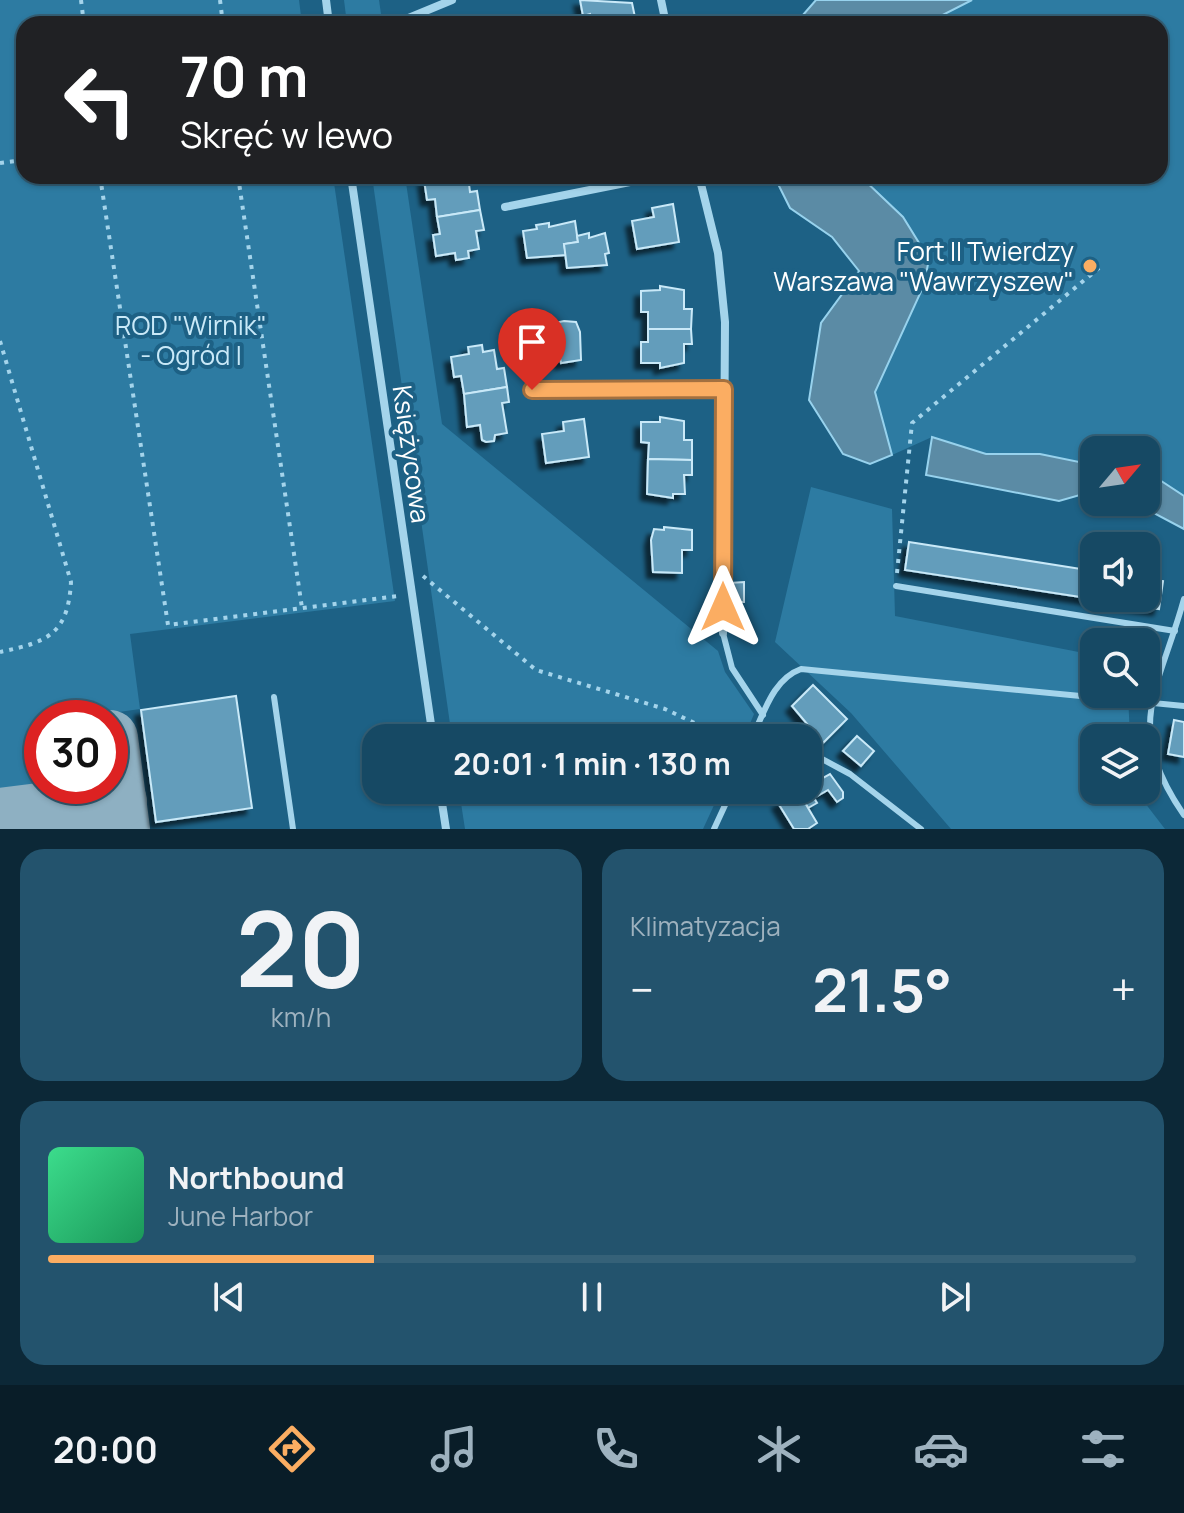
<!DOCTYPE html>
<html lang="pl">
<meta charset="utf-8">
<style>
:root{--surface:#164964;--page:#23536d;--text:#f1f3f6;--muted:#9eb2bf;--line:#356178;--accent:#fbad62}
body{margin:0;font-family:Manrope,sans-serif;background:var(--page);color:var(--text);height:100vh;display:flex;flex-direction:column;font-size:30px;white-space:nowrap}
*{box-sizing:border-box;margin:0}
p{font-size:26px;color:var(--muted)}
.icon{flex:none;width:44px;height:44px;fill:none;stroke:currentColor;stroke-width:2;stroke-linecap:round;stroke-linejoin:round}
.map{position:relative;height:829px;overflow:hidden}
.side{display:flex;flex-direction:column;gap:20px;padding:20px;background:#0c2837;flex:1}
.side>*{flex:none}
.top-card{position:absolute;left:16px;top:16px;width:1152px;height:168px;border-radius:24px;box-shadow:0 2px 6px #0004,0 0 0 2px var(--line);background:#202124;color:#fff;overflow:hidden}
.needle{width:52px;rotate:61deg}
.buttons{position:absolute;left:1080px;top:436px;display:grid;gap:16px}
.buttons a{display:grid;place-items:center;width:80px;height:80px;border-radius:16px;background:var(--surface);box-shadow:0 2px 6px #0004,0 0 0 2px var(--line);font-size:40px}
.speed{position:absolute;left:24px;top:700px;display:flex;gap:16px;font-size:40px;font-weight:700;text-align:center}
.speed>*{display:grid;place-content:center;width:104px;height:104px;border-radius:50%;background:var(--surface);box-shadow:0 2px 6px #0004,0 0 0 2px var(--line);line-height:1}
.speed .limit{border:12px solid #d22;background:#fff;color:#111}
.pin{position:absolute;display:grid;place-items:center;width:68px;height:68px;color:#fff;margin:-82px -34px;border-radius:50% 50% 50% 0;rotate:-45deg;box-shadow:0 0 8px #0007}
.pin .icon{rotate:45deg}
.me{position:absolute;width:88px;margin:-44px;rotate:0deg;stroke-linejoin:round;filter:drop-shadow(0 0 6px #0008)}
.turn{display:flex;align-items:center;gap:28px;height:168px;padding:0 32px;font-size:36px}
.turn .icon{width:104px;height:104px;stroke-width:2.5}
.turn b{display:block;font-size:56px;line-height:68px}
.big{font-size:60px;font-weight:700;line-height:1.1}
.side .widget{flex:1;display:flex;flex-direction:column;justify-content:center;gap:12px;min-width:0;padding:0 28px;border-radius:24px;background:var(--page)}
.side .dial{align-items:center;gap:0}
.dial b{font-size:104px;line-height:1}
.song{display:flex;align-items:center;gap:24px}
.cover{width:96px;height:96px;border-radius:12px;background:linear-gradient(135deg,hsl(150 70% 55%),hsl(150 70% 35%))}
.played{height:8px;border-radius:4px;background:linear-gradient(90deg,var(--accent) 30%,var(--line) 30%)}
.keys{display:flex;justify-content:space-around;direction:ltr}
.heat{display:flex;justify-content:space-between;align-items:center;font-size:44px;direction:ltr}
.side .tiles{flex:1;display:grid;gap:20px;grid-template-columns:1fr 1fr}
.widget:last-child{grid-column:span 2}
.trip{position:absolute;left:362px;top:724px;width:460px;height:80px;border-radius:24px;background:var(--surface);box-shadow:0 2px 6px #0004,0 0 0 2px var(--line);font-weight:700;line-height:80px;text-align:center}
.tabs{display:flex;height:128px;justify-content:space-around;align-items:center;background:#091d28;color:var(--muted)}
.tabs .icon{width:56px;height:56px}
.tabs .active{color:var(--accent)}
.tabs b{font-size:36px;color:var(--text)}
.map>svg:first-child{display:block}
.green{fill:#2d7ba2}
.water{fill:#5b8ba5;stroke:#97d2ed;stroke-width:2}
.lines{fill:none;stroke-linecap:round;stroke-linejoin:round}
.taxiway{stroke:#8eb0c2;stroke-width:56}
.building{fill:#639dbb;stroke:#c9e9f8;stroke-width:2;filter:url(#shadow)}
.path{stroke:#a4d4eb;stroke-width:4;stroke-dasharray:4 6;stroke-linecap:butt}
.service{stroke:#a4d4eb;stroke-width:6}
.minor{stroke:#a4d4eb;stroke-width:8}
.route-casing{stroke:#a37040;stroke-width:20}
.route{stroke:#fbad62;stroke-width:14}
.poi-dot{fill:#fbad62;stroke:#1d6185;stroke-width:3}
.labels{text-anchor:middle;dominant-baseline:central;stroke-width:8;stroke-linejoin:round;paint-order:stroke}
.poi-label{font-size:26px;fill:#fff;stroke:#1d6185;text-anchor:end}
.park-label{font-size:26px;fill:#c9e9f8;stroke:#1d6185}
.street-label{font-size:26px;fill:#fff;stroke:#1d6185}
</style>
<div class="map">
<svg width="1184" height="829" viewBox="0 0 1184 829">
<defs>
<filter id="shadow"><feDropShadow dx="-6" dy="6" stdDeviation="2" flood-color="#0009"/></filter>
</defs>
<rect width="100%" height="100%" fill="#1d6185"/>
<!-- green -->
<g class="green">
<polygon points="0,0 299,0 302,24 24,24 24,176 333,176 395,601 130,634 140,709 77,718 42,718 42,786 87,786 88,792 0,802"/>
<polygon points="344,0 379,0 381,14 358,24 347,24"/>
<polygon points="972,0 1184,0 1184,496 1146,471 1146,450 1094,450 1094,465 1040,454 986,454 932,437 892,455 875,392 897,339 870,182 860,176 1160,176 1160,24 925,24"/>
<polygon points="372,176 405,176 442,424 718,651 725,672 754,714 744,738 452,738"/>
<polygon points="811,487 892,509 895,616 1094,655 1094,694 1128,694 1130,738 1094,738 1094,790 1135,790 1165,829 951,829 851,713 775,642"/>
<polygon points="459,790 721,790 703,829 465,829"/>
<polygon points="87,815 92,816 94,829 0,829"/>
</g>
<!-- water -->
<g class="water">
<polygon points="816,0 972,0 925,24 795,24"/>
<polygon points="774,176 860,176 903,217 929,259 924,285 875,392 892,455 870,464 843,454 809,400 821,323 859,271 832,237 790,208"/>
<polygon points="932,437 986,454 1040,454 1094,465 1094,491 1059,501 926,475"/>
<polygon points="1146,471 1184,496 1184,529 1133,502 1146,502"/>
</g>
<g class="lines">
<!-- taxiway -->
<g class="taxiway">
<polyline points="110,738 122,829"/>
<polyline points="0,816 119,801"/>
</g>
</g>
<!-- building -->
<g class="building">
<polygon points="580,0 632,3 636,22 592,24 590,14 583,16"/>
<polygon points="468,176 470,192 477,191 480,210 437,217 435,199 427,200 424,180"/>
<polygon points="673,204 679,242 637,249 632,221 654,217 652,208"/>
<polygon points="480,210 484,230 476,231 479,249 468,251 469,258 456,260 455,253 436,256 433,235 440,234 437,217"/>
<polygon points="575,221 578,242 564,244 566,255 527,258 523,231 537,229 536,225 549,223 549,227"/>
<polygon points="589,233 589,238 605,233 609,253 605,254 607,265 567,268 564,244 578,242 577,236"/>
<polygon points="660,286 684,290 684,309 692,309 691,329 648,329 648,312 641,312 641,291 660,290"/>
<polygon points="564,321 576,322 580,332 581,360 561,363 559,354 532,358 527,329"/>
<polygon points="648,329 691,329 692,344 684,344 684,363 660,368 660,363 641,363 641,342 648,342"/>
<polygon points="482,345 483,352 494,350 497,369 504,368 507,387 464,394 461,376 454,377 451,357 469,354 468,347"/>
<polygon points="507,387 509,402 502,403 507,433 495,435 494,441 486,442 482,440 480,425 467,427 464,394"/>
<polygon points="660,417 684,421 684,440 692,440 692,460 648,459 649,443 641,442 641,422 660,422"/>
<polygon points="584,419 589,457 546,463 542,434 564,431 563,422"/>
<polygon points="648,459 692,460 692,475 684,475 685,494 673,494 673,498 647,494"/>
<polygon points="664,527 692,530 692,550 682,550 682,573 653,572 651,540 654,529 664,530"/>
<polygon points="909,542 1094,571 1094,598 1146,598 1146,579 1163,581 1159,609 905,570"/>
<polygon points="744,582 744,602 730,602 730,583"/>
<polygon points="813,685 847,719 823,743 792,706"/>
<polygon points="236,696 252,808 156,822 141,710"/>
<polygon points="1174,720 1184,722 1184,757 1168,754"/>
<polygon points="857,736 874,751 861,766 843,751"/>
<polygon points="830,774 843,792 843,798 837,802 828,790 814,798 817,803 808,808 798,791 808,790 808,786"/>
<polygon points="798,791 817,823 808,829 794,829 778,803"/>
</g>
<g class="lines">
<!-- path -->
<g class="path">
<polyline points="81,0 84,24"/>
<polyline points="220,0 223,24"/>
<polyline points="0,163 24,160"/>
<polyline points="100,176 168,625 398,596"/>
<polyline points="238,176 302,608"/>
<path d="M 0,341 L 71,582 C 68,634 48,642 0,652"/>
<polyline points="897,573 912,423 1099,268"/>
<polyline points="423,576 536,670 665,709 726,738"/>
</g>
<!-- service -->
<g class="service">
<polyline points="896,586 1175,631"/>
<path d="M 1184,599 C 1159,690 1122,726 1184,815"/>
<polyline points="723,633 732,668 763,715"/>
<polyline points="274,697 293,829"/>
<polyline points="757,728 778,728 792,738"/>
<path d="M 752,738 C 764,713 773,679 801,669 L 1184,706"/>
<polyline points="809,752 850,774 921,829"/>
<polyline points="714,829 732,790"/>
</g>
<!-- minor -->
<g class="minor">
<polyline points="326,0 329,24"/>
<polyline points="661,0 666,24"/>
<polyline points="394,24 452,0"/>
<polyline points="351,176 433,738"/>
<polyline points="699,176 718,253 725,322 723,633"/>
<polyline points="505,207 660,176"/>
<polyline points="532,390 724,389"/>
<polyline points="440,790 446,829"/>
</g>
</g>
<g class="lines">
<!-- route casing -->
<g class="route-casing">
<polyline id="route" points="532,390 724,389 723,607"/>
</g>
<!-- route -->
<use href="#route" class="route"/>
</g>
<!-- markers -->
<circle class="poi-dot" cx="1090" cy="266" r="8"/>
<g class="labels">
<!-- poi labels -->
<g class="poi-label">
<text x="1074" y="251">Fort II Twierdzy<tspan x="1074" dy="30">Warszawa "Wawrzyszew"</tspan></text>
</g>
<!-- park labels -->
<g class="park-label">
<text x="191" y="325">ROD "Wirnik"<tspan x="191" dy="30">- Ogród I</tspan></text>
</g>
<!-- street labels -->
<g class="street-label">
<text transform="translate(412 454) rotate(82)">Księżycowa</text>
</g>
</g>
</svg>
<div class="buttons">
<a><svg class="needle" viewBox="-14 -14 28 28"><path d="M0-13l5 13h-10z" fill="#e53935"/><path d="M0 13l5-13h-10z" fill="#9eb2bf"/></svg></a>
<a><svg class="icon" aria-label="sound" viewBox="0 0 24 24"><path d="M4 9h4l5-4v14l-5-4H4zM17 9q2 3 0 6"/></svg></a>
<a><svg class="icon" aria-label="search" viewBox="0 0 24 24"><circle cx="10" cy="10" r="6"/><path d="M15 15l6 6"/></svg></a>
<a><svg class="icon" aria-label="layers" viewBox="0 0 24 24"><path d="M12 4l9 5-9 5-9-5zM3 14l9 5 9-5"/></svg></a>
</div>
<div class="speed"><div class="limit">30</div></div>
<div class="pin" style="left:532px;top:390px;background:#d93025"><svg class="icon" aria-label="arrive" viewBox="0 0 24 24"><path d="M6 21V4h12l-3 4 3 4H6"/></svg></div>
<svg class="me" style="left:723px;top:607px" viewBox="-20 -20 40 40"><path d="M0-17L14 15 0 8-14 15z" fill="#fbad62" stroke="#fff" stroke-width="4"/></svg>
<div class="trip">20:01 · 1 min · 130 m</div>
<div class="top-card">
<div class="turn"><svg class="icon" aria-label="left" viewBox="0 0 24 24"><path d="M17 20v-9H6M10 6l-5 5 5 5"/></svg><div><b>70 m</b>Skręć w lewo</div></div>
</div>
</div>
<section class="side">
<div class="tiles">
<div class="widget dial"><b>20</b><p>km/h</p></div>
<div class="widget"><p>Klimatyzacja</p>
<div class="heat"><a>−</a><b class="big">21.5°</b><a>+</a></div>
</div>
<div class="widget">
<div class="song"><i class="cover"></i><div><b>Northbound</b><p>June Harbor</p></div></div>
<div class="played"></div>
<div class="keys"><svg class="icon" aria-label="previous" viewBox="0 0 24 24"><path d="M18 5L8 12l10 7zM5 5v14"/></svg><svg class="icon" aria-label="pause" viewBox="0 0 24 24"><path d="M8 5v14M16 5v14"/></svg><svg class="icon" aria-label="next" viewBox="0 0 24 24"><path d="M6 5l10 7-10 7zM19 5v14"/></svg></div>
</div>
</div>
</section>
<nav class="tabs">
<b>20:00</b>
<svg class="icon active" aria-label="directions" viewBox="0 0 24 24"><path d="M12 3l9 9-9 9-9-9zM9 14v-3h6M13 9l2 2-2 2"/></svg>
<svg class="icon" aria-label="music" viewBox="0 0 24 24"><path d="M9 18V5l10-2v13"/><circle cx="6" cy="18" r="3"/><circle cx="16" cy="16" r="3"/></svg>
<svg class="icon" aria-label="phone" viewBox="0 0 24 24"><path d="M5 4h4l2 5-3 2q2 4 5 5l2-3 5 2v4C11 20 4 13 5 4z"/></svg>
<svg class="icon" aria-label="climate" viewBox="0 0 24 24"><path d="M12 3v18M4 7l16 10M4 17L20 7"/></svg>
<svg class="icon" aria-label="car" viewBox="0 0 24 24"><path d="M5 17H2v-5l4-1 3-4h7l3 4 3 1v5h-3M9 17h6M6 11h13"/><circle cx="7" cy="17" r="2"/><circle cx="17" cy="17" r="2"/></svg>
<svg class="icon" aria-label="filters" viewBox="0 0 24 24"><path d="M4 7h16M4 17h16"/><circle cx="9" cy="7" r="2"/><circle cx="15" cy="17" r="2"/></svg>
</nav>
